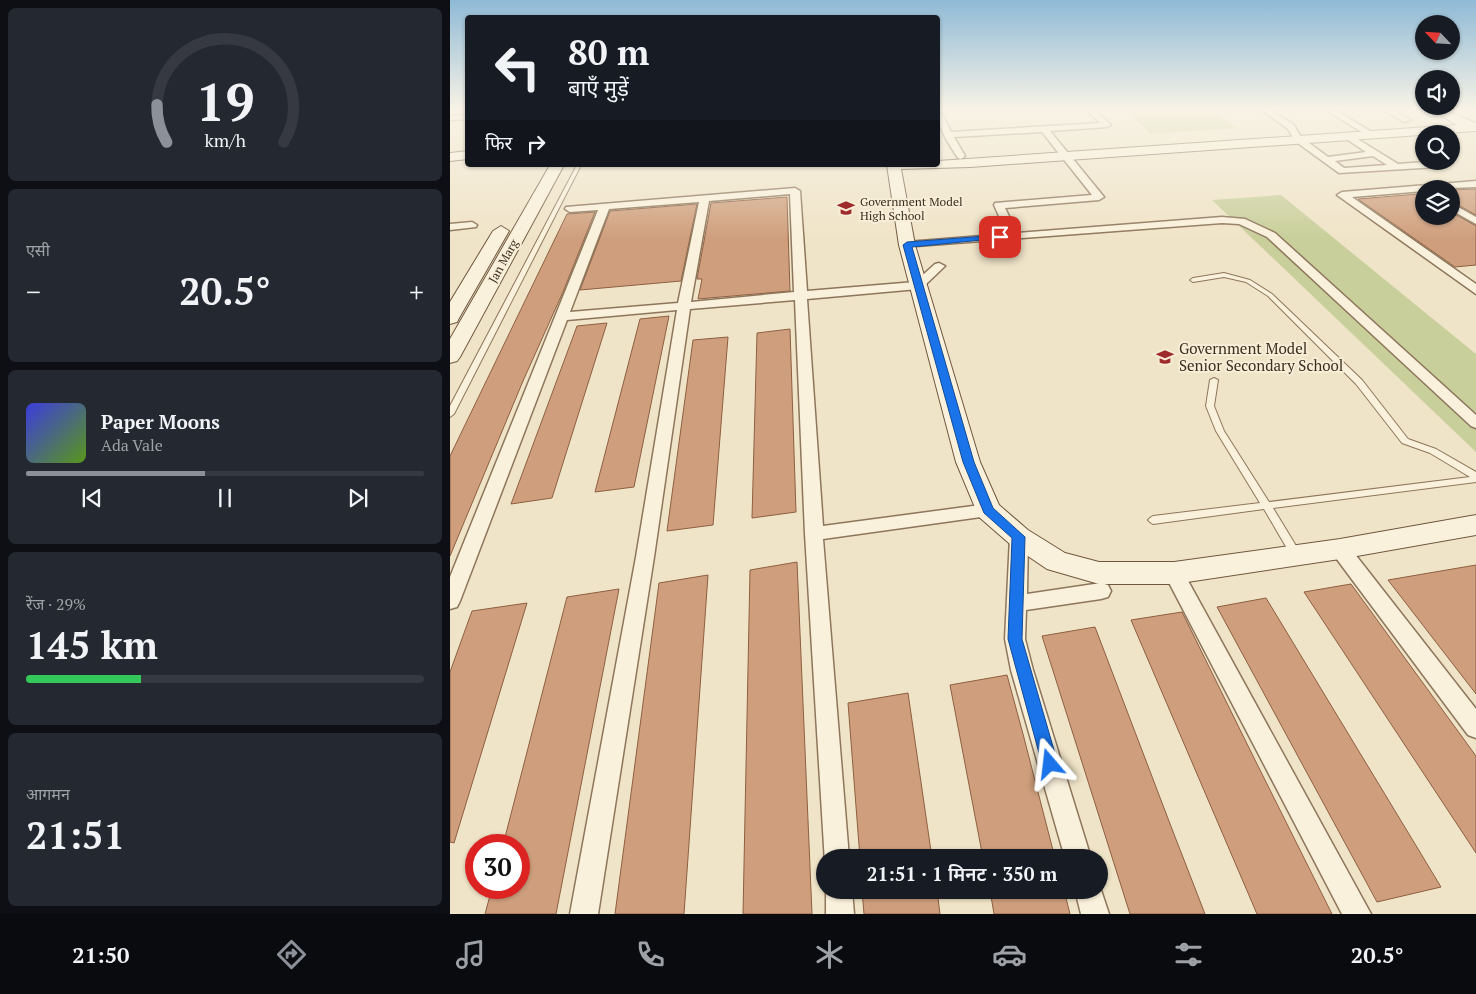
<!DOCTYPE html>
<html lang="hi">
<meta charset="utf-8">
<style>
:root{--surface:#171b24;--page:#242831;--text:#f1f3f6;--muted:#9ea1a6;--line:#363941;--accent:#8c9099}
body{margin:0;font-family:"PT Serif","Noto Sans Devanagari",serif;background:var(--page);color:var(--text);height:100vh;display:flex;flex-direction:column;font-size:19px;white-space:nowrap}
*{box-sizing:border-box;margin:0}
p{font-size:16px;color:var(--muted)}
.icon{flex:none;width:28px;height:28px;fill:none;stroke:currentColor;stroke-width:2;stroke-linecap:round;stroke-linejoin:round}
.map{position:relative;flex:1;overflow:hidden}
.side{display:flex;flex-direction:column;gap:8px;padding:8px;background:#0d0f14;width:450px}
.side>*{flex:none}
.top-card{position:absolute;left:15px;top:15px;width:475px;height:152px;border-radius:5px;box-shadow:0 1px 4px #0004;background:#171b24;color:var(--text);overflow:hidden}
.needle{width:32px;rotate:295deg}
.buttons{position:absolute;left:965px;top:15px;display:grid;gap:10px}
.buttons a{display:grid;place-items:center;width:45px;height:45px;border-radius:50%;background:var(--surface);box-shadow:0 1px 4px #0004;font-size:25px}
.speed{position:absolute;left:15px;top:834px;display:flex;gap:10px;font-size:25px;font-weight:700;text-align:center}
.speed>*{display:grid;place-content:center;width:65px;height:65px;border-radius:50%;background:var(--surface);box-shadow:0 1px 4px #0004;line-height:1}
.speed .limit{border:8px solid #d22;background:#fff;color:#111}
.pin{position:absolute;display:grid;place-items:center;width:42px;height:42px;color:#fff;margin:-21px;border-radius:10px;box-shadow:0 2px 8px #0006}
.me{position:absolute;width:55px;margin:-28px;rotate:343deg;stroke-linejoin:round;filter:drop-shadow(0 0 4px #0008)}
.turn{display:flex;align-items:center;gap:18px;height:105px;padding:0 20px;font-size:22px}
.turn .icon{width:65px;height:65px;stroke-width:2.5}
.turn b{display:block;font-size:35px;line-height:42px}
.then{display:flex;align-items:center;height:48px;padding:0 20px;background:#0003;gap:10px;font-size:19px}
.big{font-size:38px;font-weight:600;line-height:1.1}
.side .card{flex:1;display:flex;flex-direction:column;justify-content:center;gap:8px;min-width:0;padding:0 18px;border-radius:8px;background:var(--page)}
.side .dial{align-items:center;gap:0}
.dial svg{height:130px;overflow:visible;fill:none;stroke:var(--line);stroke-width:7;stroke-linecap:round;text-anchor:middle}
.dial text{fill:var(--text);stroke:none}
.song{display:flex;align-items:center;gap:15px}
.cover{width:60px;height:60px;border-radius:8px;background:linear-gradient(135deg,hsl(240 70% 55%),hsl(90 70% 35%))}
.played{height:5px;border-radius:2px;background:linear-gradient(90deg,var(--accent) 45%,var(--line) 45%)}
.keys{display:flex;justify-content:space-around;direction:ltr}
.heat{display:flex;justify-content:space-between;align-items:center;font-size:28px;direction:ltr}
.charge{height:8px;border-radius:4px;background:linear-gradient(90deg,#34c759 29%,var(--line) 0)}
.trip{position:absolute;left:366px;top:849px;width:292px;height:50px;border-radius:25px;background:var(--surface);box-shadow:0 1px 4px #0004;font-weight:600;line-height:50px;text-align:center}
.menu{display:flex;height:80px;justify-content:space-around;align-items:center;background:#090b0e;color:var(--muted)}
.menu .icon{width:35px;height:35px}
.menu .selected{color:var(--accent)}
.menu b{font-size:22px;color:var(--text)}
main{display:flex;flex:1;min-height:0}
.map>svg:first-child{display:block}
.green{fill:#c9cf9b}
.building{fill:#cf9f7d;stroke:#8d5f41}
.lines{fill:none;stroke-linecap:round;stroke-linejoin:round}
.lane-casing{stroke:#8d765c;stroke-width:2}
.street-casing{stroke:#8d765c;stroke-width:3}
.secondary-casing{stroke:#6f573f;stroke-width:2}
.lane{fill:#faf1dc;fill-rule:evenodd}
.street{fill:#faf1dc;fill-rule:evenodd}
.secondary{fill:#faf1dc;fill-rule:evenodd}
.route{fill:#1a73e8;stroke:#114b97}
.labels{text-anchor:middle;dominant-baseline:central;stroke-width:4;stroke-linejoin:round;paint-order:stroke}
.far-poi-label{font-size:12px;fill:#3d2e20;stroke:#f7eed8;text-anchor:start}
.far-street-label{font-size:12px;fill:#3d2e20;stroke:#f7eed8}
.poi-label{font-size:15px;fill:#3d2e20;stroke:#f7eed8;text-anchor:start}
</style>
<main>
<section class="side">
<div class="card dial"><svg viewBox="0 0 100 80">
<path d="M14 69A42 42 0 1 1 86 69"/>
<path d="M14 69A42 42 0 0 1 8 46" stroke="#8c9099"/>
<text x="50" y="56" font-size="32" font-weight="700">19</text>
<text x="50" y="72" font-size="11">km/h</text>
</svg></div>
<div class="card"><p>एसी</p>
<div class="heat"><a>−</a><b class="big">20.5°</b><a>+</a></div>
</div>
<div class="card">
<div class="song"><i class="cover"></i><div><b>Paper Moons</b><p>Ada Vale</p></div></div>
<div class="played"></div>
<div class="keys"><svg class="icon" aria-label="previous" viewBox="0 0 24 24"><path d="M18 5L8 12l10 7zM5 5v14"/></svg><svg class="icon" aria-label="pause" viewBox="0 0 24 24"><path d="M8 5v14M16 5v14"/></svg><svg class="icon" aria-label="next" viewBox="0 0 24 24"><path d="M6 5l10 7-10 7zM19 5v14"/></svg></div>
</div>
<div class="card"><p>रेंज · 29%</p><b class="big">145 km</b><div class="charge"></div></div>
<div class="card"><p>आगमन</p><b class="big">21:51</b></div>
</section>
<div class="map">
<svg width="1026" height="914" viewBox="0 0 1026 914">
<rect width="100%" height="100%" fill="#f0e4c8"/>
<!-- green -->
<g class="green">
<polygon points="675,110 762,110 787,128 701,134"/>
<polygon points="831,195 1026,354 1026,452 762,200"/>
</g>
<!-- building -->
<g class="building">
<polygon points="1026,189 1026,215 1001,201 1001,190"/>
<polygon points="968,194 974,197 974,216 1001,216 1001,212 1026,226 1026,265 1005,267 908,199"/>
<polygon points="337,197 340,291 248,299 252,279 247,279 261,203"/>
<polygon points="247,204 231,281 130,290 160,211"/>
<polygon points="145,212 113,292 73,381 0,556 0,456 117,214"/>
<polygon points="219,316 184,487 145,492 190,319"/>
<polygon points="157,323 102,498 61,504 127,326"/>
<polygon points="340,329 346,512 302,518 307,333"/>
<polygon points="278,337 263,525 217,531 243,340"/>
<polygon points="347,562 362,914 293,914 300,570"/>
<polygon points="1026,565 1026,694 938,580"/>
<polygon points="258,575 234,914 165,914 209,583"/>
<polygon points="901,584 1026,756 1026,853 854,592"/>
<polygon points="169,589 106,914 35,914 42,888 69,888 69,845 53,845 117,597"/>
<polygon points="816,598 959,834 991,887 927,902 767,607"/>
<polygon points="77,603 4,843 0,842 0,672 22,611"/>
<polygon points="732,612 805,760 882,914 807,914 681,620"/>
<polygon points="645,627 722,829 755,914 680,914 592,636"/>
<polygon points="557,675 573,734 605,858 533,858 500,685"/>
<polygon points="458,693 482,858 410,858 398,703"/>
<polygon points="412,890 487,890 490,914 414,914"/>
<polygon points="540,890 614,890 620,914 544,914"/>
</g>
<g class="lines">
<!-- lane casing -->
<g class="lane-casing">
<g id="lane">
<polygon points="127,165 131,165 4,414 0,417 0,406"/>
<polygon points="774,273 800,280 822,294 912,380 958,439 986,449 1026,472 1026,482 823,508 851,554 850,557 846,558 842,557 814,509 703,524 700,522 698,520 700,518 703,516 810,503 766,431 756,406 760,380 764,378 768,380 764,406 774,431 819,502 1020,477 980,453 952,443 906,384 818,296 796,282 774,277 743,282 740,280 743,278"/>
</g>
</g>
<!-- street casing -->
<g class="street-casing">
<g id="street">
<path d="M 637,110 L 645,110 L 661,125 L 657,127 L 600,131 L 654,197 L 649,200 L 555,208 L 567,233 L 772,217 L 795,219 L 825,233 L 1026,415 L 1026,428 L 1021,426 L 817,237 L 789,224 L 772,223 L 453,247 L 453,243 L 457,242 L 557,234 L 544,205 L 545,203 L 642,195 L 592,132 L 504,137 L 515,156 L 511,159 L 508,158 C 499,144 488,129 488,112 L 492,114 L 501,132 L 650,123 Z"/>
<path d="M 812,110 L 821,110 L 844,125 L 851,137 L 878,157 L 916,152 L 895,138 L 894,136 L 898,133 L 948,164 L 988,161 L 993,164 L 988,167 L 889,173 L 845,141 L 838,129 ZM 923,156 L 937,165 L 894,168 L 885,161 Z"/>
<polygon points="876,110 885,110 925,134 918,136"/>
<polygon points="934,110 943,110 961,120 954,122"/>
<polygon points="18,115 18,119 0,120 0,116"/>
<polygon points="1026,181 1026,187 974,189 974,191 902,197 1026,284 1026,294 887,195 892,192"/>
<path d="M 345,188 L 350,191 L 357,291 L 465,282 L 485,264 L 489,263 L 495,266 L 472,288 L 468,289 L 357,299 L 373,526 L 538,504 L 544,506 L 547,510 L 544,514 L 538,516 L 373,539 L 399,858 L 375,858 L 375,863 L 355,534 L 345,300 L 240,309 L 204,557 L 148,914 L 120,914 L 186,557 L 227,310 L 117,320 L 10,601 L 7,607 L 0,609 L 0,577 L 148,210 L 120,212 L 115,209 L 116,207 ZM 340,194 L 344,292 L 241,302 L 259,201 ZM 249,202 L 228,303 L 120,312 L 159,209 Z"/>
<polygon points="1001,203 1026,217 1026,224 1001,210"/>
<polygon points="22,222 27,225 26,227 0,230 0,224"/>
<polygon points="569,530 575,532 578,537 577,594 651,583 658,585 661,591 658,597 651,599 576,610 575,639 583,670 641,858 615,858 561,670 555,639 560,537 563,532"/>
<polygon points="890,542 897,544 1026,709 1026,738 1018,735 883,554 881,549 883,544"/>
<polygon points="724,566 731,568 921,914 892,914 714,573 717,568"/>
<polygon points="650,887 659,914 631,914 625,890 650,890"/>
<polygon points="376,890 402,890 404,914 376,914"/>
</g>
</g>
<!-- secondary casing -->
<g class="secondary-casing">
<g id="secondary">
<polygon points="981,110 995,110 1026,123 1026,131 520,167 451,169 465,245 530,462 549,505 578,530 615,553 649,562 724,562 890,539 1026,515 1026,535 890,559 724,584 649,584 597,569 560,544 529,517 506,462 449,245 437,165 488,165 488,161 1007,125"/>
<polygon points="18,151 18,159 0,161 0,153"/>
<polygon points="100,165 114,165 10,357 7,361 0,363 0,339"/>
<polygon points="51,226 59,231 9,318 7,322 0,324 0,302 43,231"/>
</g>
</g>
<!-- lane -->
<use href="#lane" class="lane"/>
<!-- street -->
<use href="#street" class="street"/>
<!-- secondary -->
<use href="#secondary" class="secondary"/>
</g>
<!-- sky -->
<linearGradient id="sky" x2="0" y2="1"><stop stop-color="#8fbad6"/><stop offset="0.46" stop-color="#f8f3e6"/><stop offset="1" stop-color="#f8f3e6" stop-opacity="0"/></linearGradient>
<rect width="1026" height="238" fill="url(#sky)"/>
<!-- route -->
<polygon class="route" points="550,235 552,235 552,238 462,247 524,462 543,508 575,537 572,639 608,764 606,769 600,772 594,769 592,764 558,639 562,538 534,513 513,462 453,245 457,242"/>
<!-- icons -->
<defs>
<g id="school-bare" transform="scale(1.35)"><path d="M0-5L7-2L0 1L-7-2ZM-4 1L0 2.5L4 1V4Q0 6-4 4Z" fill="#9e2a2b" stroke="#f7eed8" stroke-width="2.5" paint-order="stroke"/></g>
</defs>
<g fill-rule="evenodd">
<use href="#school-bare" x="396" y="208"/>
<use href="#school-bare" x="715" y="357"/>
</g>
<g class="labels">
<!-- far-poi labels -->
<g class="far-poi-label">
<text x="410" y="201">Government Model<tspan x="410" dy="14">High School</tspan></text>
</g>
<!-- far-street labels -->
<g class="far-street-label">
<text transform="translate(53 261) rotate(-61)">Jan Marg</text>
</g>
<!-- poi labels -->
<g class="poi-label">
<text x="729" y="348">Government Model<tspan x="729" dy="17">Senior Secondary School</tspan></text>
</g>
</g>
</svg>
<div class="buttons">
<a><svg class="needle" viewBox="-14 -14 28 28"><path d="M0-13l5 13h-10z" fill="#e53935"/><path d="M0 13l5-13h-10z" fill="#9ea1a6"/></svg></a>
<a><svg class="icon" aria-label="sound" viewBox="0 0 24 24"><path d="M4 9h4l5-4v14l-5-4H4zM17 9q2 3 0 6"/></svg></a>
<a><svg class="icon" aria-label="search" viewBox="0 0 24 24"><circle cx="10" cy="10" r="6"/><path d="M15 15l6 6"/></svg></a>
<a><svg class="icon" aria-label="layers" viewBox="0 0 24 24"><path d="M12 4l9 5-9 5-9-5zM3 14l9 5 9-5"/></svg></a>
</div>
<div class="speed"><div class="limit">30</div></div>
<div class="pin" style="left:550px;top:237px;background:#d93025"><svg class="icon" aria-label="arrive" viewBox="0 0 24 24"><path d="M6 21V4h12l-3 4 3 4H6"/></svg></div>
<svg class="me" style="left:600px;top:764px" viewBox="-20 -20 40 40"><path d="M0-17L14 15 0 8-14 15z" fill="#1a73e8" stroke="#fff" stroke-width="4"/></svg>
<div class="trip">21:51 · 1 मिनट · 350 m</div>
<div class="top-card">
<div class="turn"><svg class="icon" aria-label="left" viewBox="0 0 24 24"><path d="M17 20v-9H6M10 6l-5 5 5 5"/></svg><div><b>80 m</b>बाएँ मुड़ें</div></div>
<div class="then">फिर<svg class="icon" aria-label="right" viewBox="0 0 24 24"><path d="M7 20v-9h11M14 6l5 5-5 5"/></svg></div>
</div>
</div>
</main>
<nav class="menu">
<b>21:50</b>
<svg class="icon selected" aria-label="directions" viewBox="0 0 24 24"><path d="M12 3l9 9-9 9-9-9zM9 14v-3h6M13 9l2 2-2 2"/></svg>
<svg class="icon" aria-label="music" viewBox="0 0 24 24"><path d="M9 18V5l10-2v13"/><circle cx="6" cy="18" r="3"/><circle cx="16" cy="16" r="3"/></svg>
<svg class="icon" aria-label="phone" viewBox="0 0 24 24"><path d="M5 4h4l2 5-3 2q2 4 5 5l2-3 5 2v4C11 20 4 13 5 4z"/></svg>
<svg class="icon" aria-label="climate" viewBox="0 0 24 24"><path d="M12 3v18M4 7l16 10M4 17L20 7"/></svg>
<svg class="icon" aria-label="car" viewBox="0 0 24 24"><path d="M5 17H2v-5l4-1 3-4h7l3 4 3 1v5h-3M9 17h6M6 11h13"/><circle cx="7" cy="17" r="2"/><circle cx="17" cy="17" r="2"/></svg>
<svg class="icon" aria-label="filters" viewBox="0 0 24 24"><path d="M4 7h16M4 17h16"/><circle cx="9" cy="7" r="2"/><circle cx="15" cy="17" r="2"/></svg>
<b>20.5°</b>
</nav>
